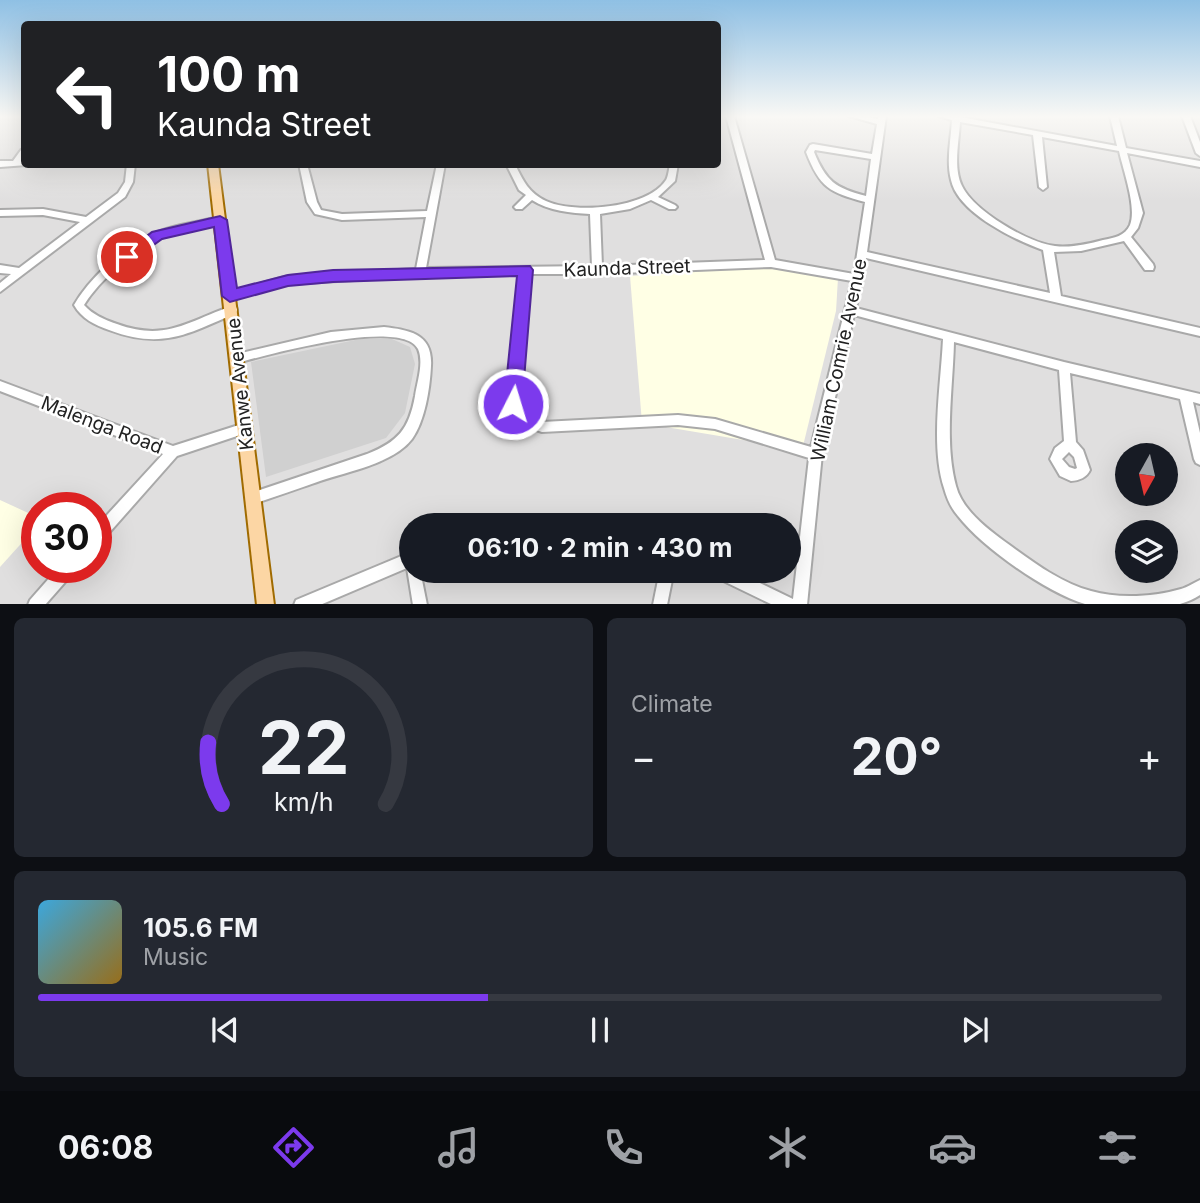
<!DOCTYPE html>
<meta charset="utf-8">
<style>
:root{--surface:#171b24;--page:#242831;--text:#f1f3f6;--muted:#9ea1a6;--line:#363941;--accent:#7c3aed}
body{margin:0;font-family:Inter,sans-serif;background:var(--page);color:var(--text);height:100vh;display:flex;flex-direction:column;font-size:26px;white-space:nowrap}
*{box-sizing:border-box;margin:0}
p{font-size:23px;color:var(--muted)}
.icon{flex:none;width:38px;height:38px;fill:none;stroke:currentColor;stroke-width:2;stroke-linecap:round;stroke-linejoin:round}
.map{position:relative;height:604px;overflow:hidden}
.side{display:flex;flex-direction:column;gap:14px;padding:14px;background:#0d0f14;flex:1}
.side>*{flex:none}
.hud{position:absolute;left:21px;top:21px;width:700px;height:147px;border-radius:7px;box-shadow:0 7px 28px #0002;background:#202124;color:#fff;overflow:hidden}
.needle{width:46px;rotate:188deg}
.controls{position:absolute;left:1115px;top:443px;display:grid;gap:14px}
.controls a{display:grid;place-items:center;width:63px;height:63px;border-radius:50%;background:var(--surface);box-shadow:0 7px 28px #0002;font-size:35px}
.speed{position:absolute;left:21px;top:492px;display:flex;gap:14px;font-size:35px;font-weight:700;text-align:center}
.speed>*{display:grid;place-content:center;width:91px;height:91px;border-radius:50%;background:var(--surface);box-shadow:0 7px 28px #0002;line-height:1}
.speed .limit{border:10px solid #d22;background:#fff;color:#111}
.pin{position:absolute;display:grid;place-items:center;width:60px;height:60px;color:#fff;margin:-30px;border:4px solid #fff;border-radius:50%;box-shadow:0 2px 7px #0007}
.me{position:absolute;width:77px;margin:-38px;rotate:5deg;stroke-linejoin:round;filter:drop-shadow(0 0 5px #0008)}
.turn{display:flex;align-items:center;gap:24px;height:147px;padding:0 21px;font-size:32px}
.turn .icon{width:91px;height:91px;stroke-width:2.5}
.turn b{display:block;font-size:49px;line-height:60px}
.big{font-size:52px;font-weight:700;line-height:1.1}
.side .card{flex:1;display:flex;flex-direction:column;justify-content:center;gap:10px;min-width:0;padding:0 24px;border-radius:10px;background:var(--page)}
.side .dial{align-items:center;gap:0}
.dial svg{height:182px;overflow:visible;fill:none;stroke:var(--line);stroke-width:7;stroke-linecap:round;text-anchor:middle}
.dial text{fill:var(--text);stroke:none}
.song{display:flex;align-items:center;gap:21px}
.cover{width:84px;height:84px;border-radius:10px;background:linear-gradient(135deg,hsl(200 70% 55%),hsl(40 70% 35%))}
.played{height:7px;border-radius:4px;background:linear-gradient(90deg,var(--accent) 40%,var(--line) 40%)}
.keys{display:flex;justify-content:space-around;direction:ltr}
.heat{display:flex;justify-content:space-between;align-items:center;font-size:38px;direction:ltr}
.side .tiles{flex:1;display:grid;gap:14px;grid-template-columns:1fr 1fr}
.card:last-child{grid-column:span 2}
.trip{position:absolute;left:399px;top:513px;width:402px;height:70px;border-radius:35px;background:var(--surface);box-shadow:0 7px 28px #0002;font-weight:700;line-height:70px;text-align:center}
.dock{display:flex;height:112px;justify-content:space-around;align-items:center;background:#090b0e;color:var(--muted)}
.dock .icon{width:49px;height:49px}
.dock .active{color:var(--accent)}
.dock b{font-size:32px;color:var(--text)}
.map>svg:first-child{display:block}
.residential{fill:#e0dfdf;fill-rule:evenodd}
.education{fill:#ffffe5}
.religious{fill:#d0d0d0}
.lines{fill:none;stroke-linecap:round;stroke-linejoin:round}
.minor-casing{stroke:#a9a9a9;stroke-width:4}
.major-casing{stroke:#a06b00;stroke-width:4}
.minor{fill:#fff;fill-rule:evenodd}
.major{fill:#fcd6a4;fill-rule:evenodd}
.route{fill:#7c3aed;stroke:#51269a;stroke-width:2}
.labels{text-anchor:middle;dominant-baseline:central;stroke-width:5;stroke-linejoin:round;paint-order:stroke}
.street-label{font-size:19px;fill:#222;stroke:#fff}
</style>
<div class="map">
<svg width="1200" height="605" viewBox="0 0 1200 605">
<rect width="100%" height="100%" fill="#f2efe9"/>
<!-- residential -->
<path class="residential" d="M 0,116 L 24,116 L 24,164 L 718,164 L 718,116 L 1200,116 L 1200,604 L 0,604 ZM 1127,455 L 1166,455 L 1166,494 L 1127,494 ZM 37,508 L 96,508 L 96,567 L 37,567 ZM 411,525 L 789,525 L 789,570 L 411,570 ZM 1127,532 L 1166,532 L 1166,570 L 1127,570 Z"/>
<!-- education -->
<g class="education">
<polygon points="765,267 838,278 836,311 802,450 642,423 630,276"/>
<polygon points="0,500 37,517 37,526 0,567"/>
</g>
<!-- religious -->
<polygon class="religious" points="360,339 392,339 410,347 415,364 405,413 386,438 266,477 251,362"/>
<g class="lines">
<!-- minor casing -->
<g class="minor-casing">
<g id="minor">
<path d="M 726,116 L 734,116 L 775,260 L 854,274 L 865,202 C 829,192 820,188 806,152 L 810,145 L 813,144 L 872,154 L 877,124 L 849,116 L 864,116 L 878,119 L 878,116 L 886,116 L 867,252 L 1050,293 L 1043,250 C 1015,240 958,213 951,180 C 946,161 951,139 952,120 L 938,116 L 955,116 L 1117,146 L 1110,116 L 1118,116 L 1126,148 L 1200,161 L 1200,167 L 1127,153 L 1143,213 L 1138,228 L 1131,237 L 1153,264 L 1154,267 L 1153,270 L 1145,270 L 1124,241 L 1081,251 L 1054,252 L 1061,296 L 1200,328 L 1200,336 L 866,258 L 856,308 L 1064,362 L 1200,394 L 1200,404 L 1193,402 L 1200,433 L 1200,465 L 1196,463 L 1194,459 L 1180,399 L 1070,373 L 1076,442 L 1083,450 L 1090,470 C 1087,477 1079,481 1071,481 L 1060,476 L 1050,459 L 1055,448 L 1064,441 L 1059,370 L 954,342 C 953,387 944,442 956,486 C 962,509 985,527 1004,541 C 1030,560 1060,583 1091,591 C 1118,599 1154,597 1181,589 C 1188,587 1193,583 1200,580 L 1200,595 C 1194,599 1187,602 1180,604 C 1170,605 1095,605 1085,604 C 1047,593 982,547 958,516 C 951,508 947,499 944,488 C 930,446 941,383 943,339 L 854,315 L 822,454 L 807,605 L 773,605 L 711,575 L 709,570 L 733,570 L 793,599 L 809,458 L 715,429 L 678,425 L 542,432 L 524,426 L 507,404 L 520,275 L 420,276 L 288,284 L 230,300 L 225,296 L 226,293 L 288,276 L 416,269 L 426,217 L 342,220 L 315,214 L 307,202 L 299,164 L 307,164 L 317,202 L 321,210 L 342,214 L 427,211 L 437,164 L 445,164 L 426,268 L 592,266 L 590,214 C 571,213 549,211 532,200 L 522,209 L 516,209 L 514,207 L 526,195 L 519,190 L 506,164 L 515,164 C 523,181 529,193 546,201 C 574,214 647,209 666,180 C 668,177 669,169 670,164 L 678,164 L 675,181 L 658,197 L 675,205 L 677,207 L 675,209 L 669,209 L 651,200 L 630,209 L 600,214 L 602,266 L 765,260 ZM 960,122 L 1033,135 L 1039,187 L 1043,190 L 1047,187 L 1042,137 L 1119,151 C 1123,170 1137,207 1130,225 C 1125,236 1114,238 1103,240 C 1088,244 1071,248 1055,246 C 1028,243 974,211 962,186 C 953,168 959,141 960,122 ZM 815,150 L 871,159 L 866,196 C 835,188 826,181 814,152 ZM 771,267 L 852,281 L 811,447 L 715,419 L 678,415 L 542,422 L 532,418 L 519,403 L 530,274 L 597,274 ZM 1069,452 L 1074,457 L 1077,468 L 1075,469 L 1069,467 L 1062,459 Z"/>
<polygon points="1182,116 1190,116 1200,142 1200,156 1196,153"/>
<polygon points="24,149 24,157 22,160 24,160 24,164 27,165 0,167 0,161 13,161 21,150"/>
<polygon points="127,164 135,164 133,182 125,197 0,292 0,283 11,274 0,273 0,265 19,268 80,222 43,215 0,216 0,210 43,209 86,217 118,193 125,182"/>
<path d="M 220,217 L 223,218 L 225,220 L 223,222 C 202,228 179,230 159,239 C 133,250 99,281 84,305 C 93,315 105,320 117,324 C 166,342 188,321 232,306 L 236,307 L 237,310 L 236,313 C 188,334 162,350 109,330 C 95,325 82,319 74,305 C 89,279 123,247 150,235 C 172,225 197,222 220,217 Z"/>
<path d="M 384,327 C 410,330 433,334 431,366 C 430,388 425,421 412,439 C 394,463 347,472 320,481 C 297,489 275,497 253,504 L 248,502 L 246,498 L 248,494 L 367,454 C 398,442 409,429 415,396 C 417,382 424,363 418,349 C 402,317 266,355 237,363 L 233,361 L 231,358 L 233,355 L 331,332 Z"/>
<polygon points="0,381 173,446 245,423 249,424 251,428 249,432 177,456 101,542 96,544 96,527 163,454 0,391"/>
<polygon points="527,518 567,518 572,520 574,525 520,525 522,520"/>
<polygon points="411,552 411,570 420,570 427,605 413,605 407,568 320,605 294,605 296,600"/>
<polygon points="59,567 76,567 74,572 45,605 28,605 30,600"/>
<polygon points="660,570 674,570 667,605 653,605"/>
</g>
</g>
<!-- major casing -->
<g class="major-casing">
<polygon id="major" points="208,164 218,164 274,605 257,605"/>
</g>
<!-- minor -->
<use href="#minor" class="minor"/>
<!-- major -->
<use href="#major" class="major"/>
</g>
<!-- sky -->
<linearGradient id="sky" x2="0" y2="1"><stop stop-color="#8fc0e4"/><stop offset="0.58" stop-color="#f9f8f5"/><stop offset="1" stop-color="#f9f8f5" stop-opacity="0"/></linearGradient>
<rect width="1200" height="201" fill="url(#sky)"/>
<!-- route -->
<polygon class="route" points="220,216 227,220 237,288 288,275 333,270 530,266 533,270 522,404 519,409 513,411 506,409 504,404 517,276 333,282 288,286 230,302 222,296 214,227 162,239 133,260 122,260 120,257 152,232"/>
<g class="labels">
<!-- street labels -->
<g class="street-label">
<text transform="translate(627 268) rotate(-2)">Kaunda Street</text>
<text transform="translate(839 360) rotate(-78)">William Comrie Avenue</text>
<text transform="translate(240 384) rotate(-96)">Kanwe Avenue</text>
<text transform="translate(102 425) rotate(21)">Malenga Road</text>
</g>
</g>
</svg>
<div class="controls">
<a><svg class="needle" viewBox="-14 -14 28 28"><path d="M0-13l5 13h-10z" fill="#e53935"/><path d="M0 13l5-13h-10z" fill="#9ea1a6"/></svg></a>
<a><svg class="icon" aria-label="layers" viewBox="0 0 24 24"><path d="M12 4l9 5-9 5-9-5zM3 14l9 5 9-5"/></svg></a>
</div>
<div class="speed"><div class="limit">30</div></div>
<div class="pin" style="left:127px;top:257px;background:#d93025"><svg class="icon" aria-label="arrive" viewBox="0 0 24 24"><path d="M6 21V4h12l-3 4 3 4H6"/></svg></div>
<svg class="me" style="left:513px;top:404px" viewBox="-20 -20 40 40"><circle r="17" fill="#7c3aed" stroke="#fff" stroke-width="3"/><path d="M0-11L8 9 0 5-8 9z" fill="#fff"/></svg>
<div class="trip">06:10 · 2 min · 430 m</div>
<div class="hud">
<div class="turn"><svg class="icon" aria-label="left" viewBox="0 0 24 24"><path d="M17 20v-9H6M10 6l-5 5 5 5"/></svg><div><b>100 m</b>Kaunda Street</div></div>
</div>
</div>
<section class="side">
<div class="tiles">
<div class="card dial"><svg viewBox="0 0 100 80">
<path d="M14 69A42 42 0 1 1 86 69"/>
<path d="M14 69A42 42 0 0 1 8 42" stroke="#7c3aed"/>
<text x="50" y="56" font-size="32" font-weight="700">22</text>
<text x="50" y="72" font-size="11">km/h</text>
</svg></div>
<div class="card"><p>Climate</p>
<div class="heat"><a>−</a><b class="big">20°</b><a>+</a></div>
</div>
<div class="card">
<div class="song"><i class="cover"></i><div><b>105.6 FM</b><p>Music</p></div></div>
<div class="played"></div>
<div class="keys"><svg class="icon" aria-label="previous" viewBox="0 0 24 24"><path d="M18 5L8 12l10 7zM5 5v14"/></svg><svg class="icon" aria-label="pause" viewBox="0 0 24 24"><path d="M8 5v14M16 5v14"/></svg><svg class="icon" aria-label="next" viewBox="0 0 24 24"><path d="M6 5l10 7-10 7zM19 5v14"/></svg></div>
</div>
</div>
</section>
<nav class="dock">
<b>06:08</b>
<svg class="icon active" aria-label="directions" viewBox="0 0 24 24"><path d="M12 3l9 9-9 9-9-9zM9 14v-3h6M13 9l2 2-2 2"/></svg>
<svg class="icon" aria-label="music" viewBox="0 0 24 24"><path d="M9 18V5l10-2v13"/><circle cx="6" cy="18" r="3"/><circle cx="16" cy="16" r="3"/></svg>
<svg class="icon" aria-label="phone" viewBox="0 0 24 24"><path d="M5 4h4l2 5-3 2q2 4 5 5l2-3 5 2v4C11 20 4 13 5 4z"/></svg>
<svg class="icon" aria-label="climate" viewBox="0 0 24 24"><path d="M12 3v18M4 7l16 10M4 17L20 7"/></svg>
<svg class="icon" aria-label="car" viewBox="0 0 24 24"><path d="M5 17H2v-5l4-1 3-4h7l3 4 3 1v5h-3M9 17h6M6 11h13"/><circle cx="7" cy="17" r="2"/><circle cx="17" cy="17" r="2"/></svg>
<svg class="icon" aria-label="filters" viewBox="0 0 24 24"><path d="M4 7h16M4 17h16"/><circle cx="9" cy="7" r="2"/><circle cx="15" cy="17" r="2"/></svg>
</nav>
